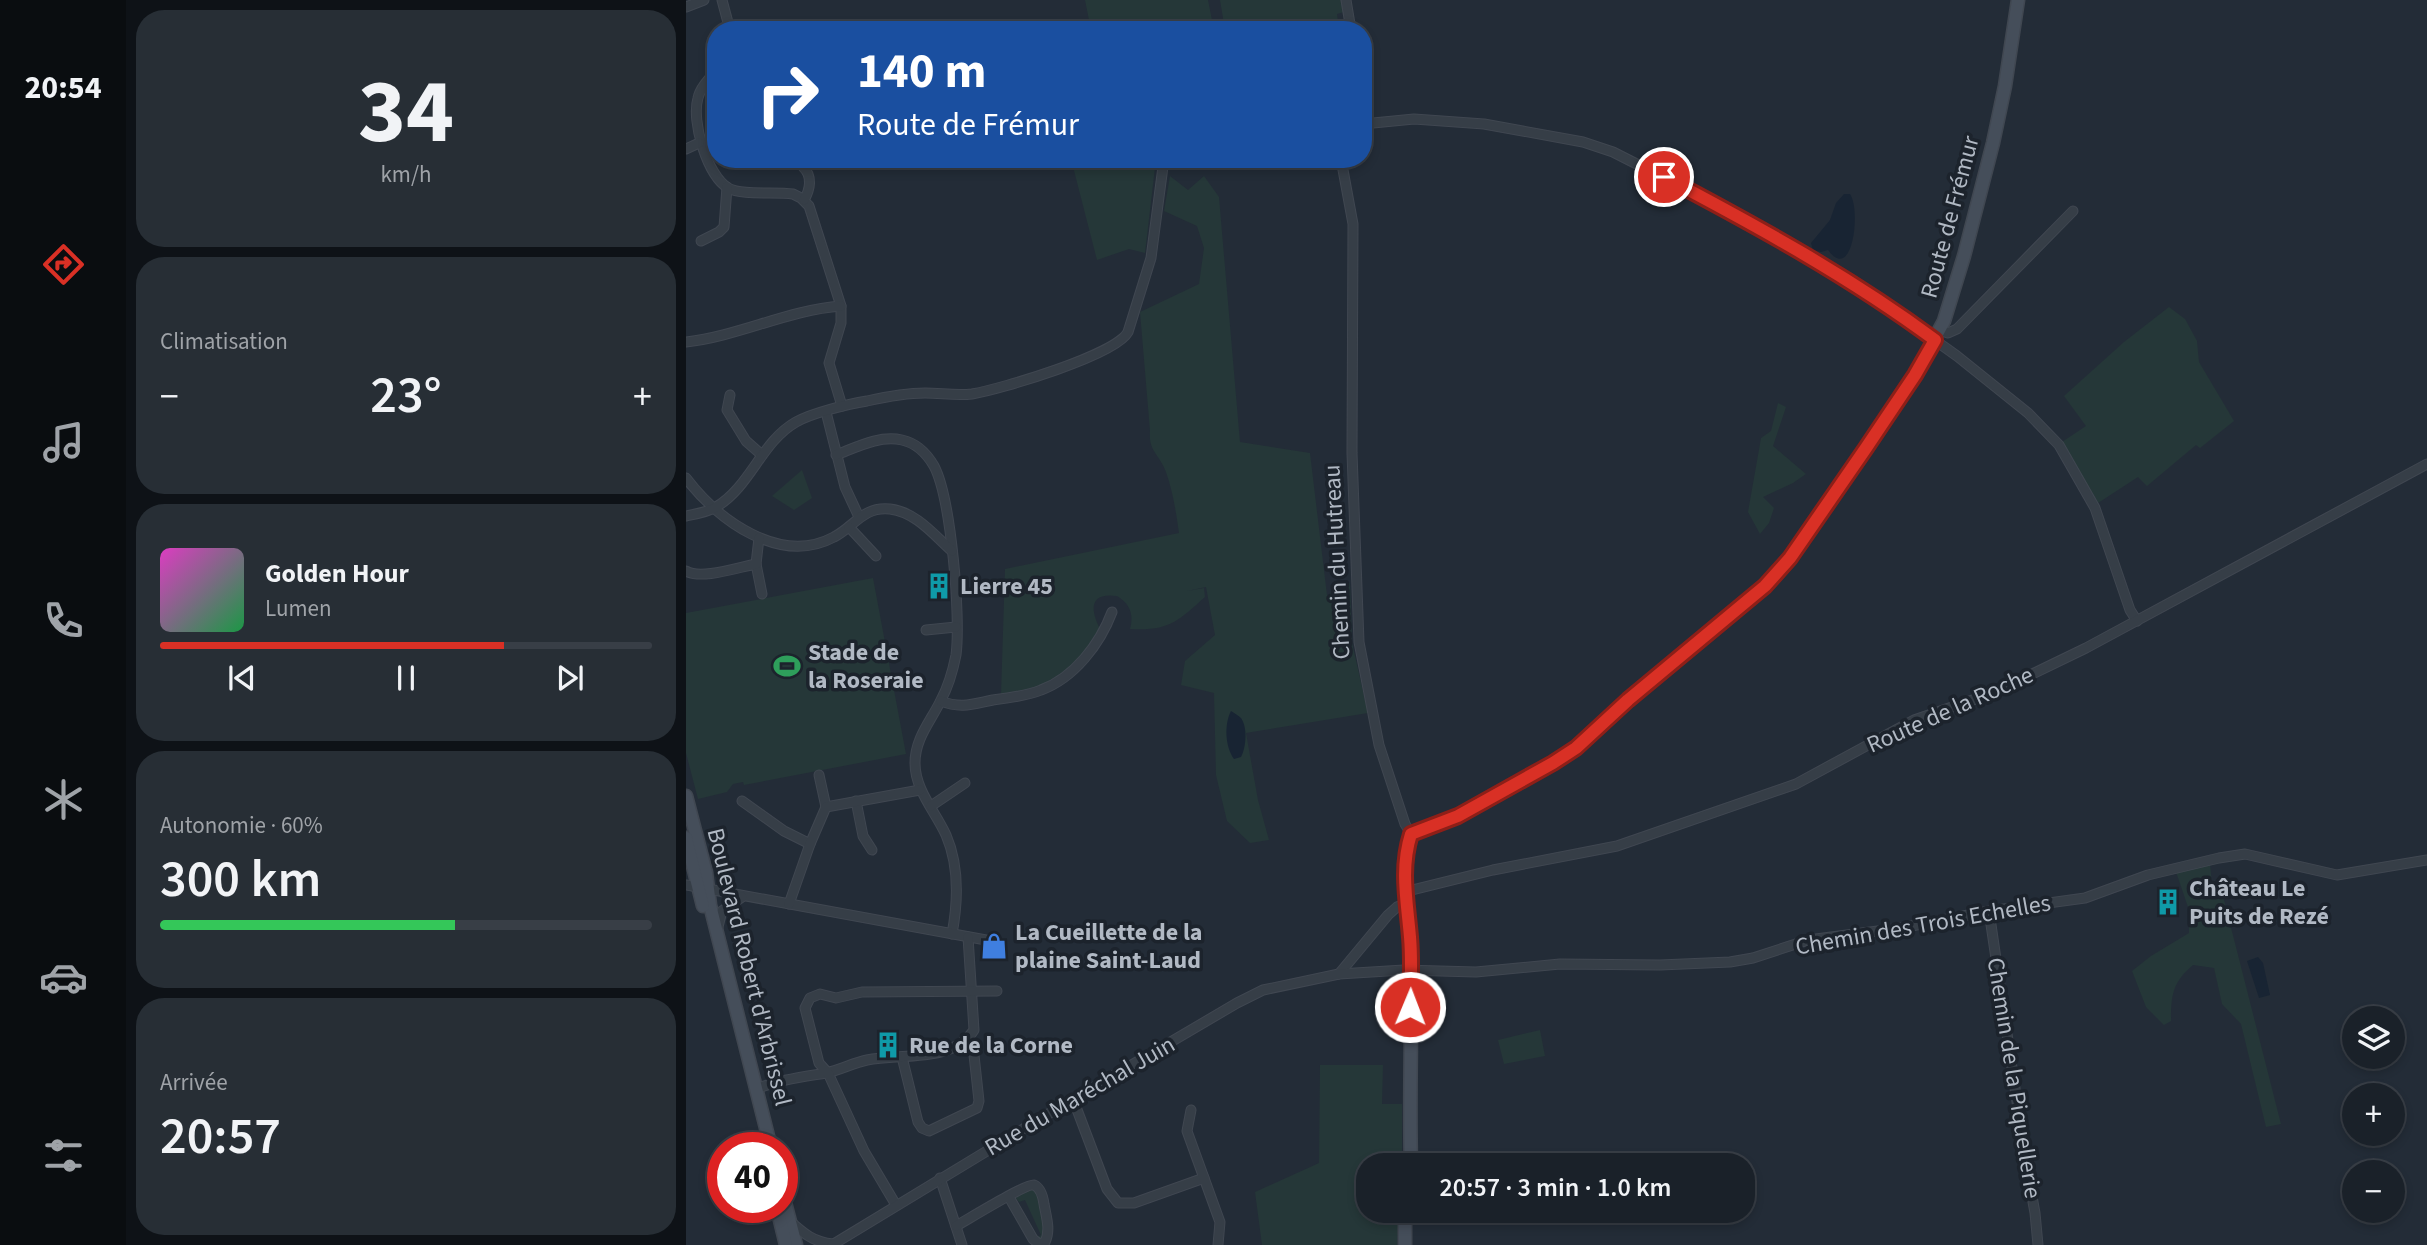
<!DOCTYPE html>
<html lang="fr">
<meta charset="utf-8">
<style>
:root{--surface:#1a2129;--page:#272e35;--text:#f1f3f6;--muted:#9fa3a8;--line:#383e46;--accent:#d93025}
body{margin:0;font-family:"Source Sans 3",sans-serif;background:var(--page);color:var(--text);height:100vh;display:flex;flex-direction:column;font-size:26px;white-space:nowrap}
*{box-sizing:border-box;margin:0}
p{font-size:23px;color:var(--muted)}
.icon{flex:none;width:38px;height:38px;fill:none;stroke:currentColor;stroke-width:2;stroke-linecap:round;stroke-linejoin:round}
.map{position:relative;flex:1;overflow:hidden}
.panel{display:flex;flex-direction:column;gap:10px;padding:10px;background:#0e1217;width:560px}
.panel>*{flex:none}
.guide{position:absolute;left:21px;top:21px;width:665px;height:147px;border-radius:28px;box-shadow:0 4px 10px #0003,0 0 0 2px var(--line);background:#1a4fa0;color:#fff;overflow:hidden}
.fabs{position:absolute;left:1656px;top:1006px;display:grid;gap:14px}
.fabs a{display:grid;place-items:center;width:63px;height:63px;border-radius:50%;background:var(--surface);box-shadow:0 4px 10px #0003,0 0 0 2px var(--line);font-size:35px}
.speed{position:absolute;left:21px;top:1132px;display:flex;gap:14px;font-size:35px;font-weight:700;text-align:center}
.speed>*{display:grid;place-content:center;width:91px;height:91px;border-radius:50%;background:var(--surface);box-shadow:0 4px 10px #0003,0 0 0 2px var(--line);line-height:1}
.speed .limit{border:10px solid #d22;background:#fff;color:#111}
.pin{position:absolute;display:grid;place-items:center;width:60px;height:60px;color:#fff;margin:-30px;border:4px solid #fff;border-radius:50%;box-shadow:0 2px 7px #0007}
.me{position:absolute;width:77px;margin:-38px;rotate:1deg;stroke-linejoin:round;filter:drop-shadow(0 0 5px #0008)}
.turn{display:flex;align-items:center;gap:24px;height:147px;padding:0 35px;font-size:32px}
.turn .icon{width:91px;height:91px;stroke-width:2.5}
.turn b{display:block;font-size:49px;line-height:60px}
.big{font-size:52px;font-weight:600;line-height:1.1}
.panel .card{flex:1;display:flex;flex-direction:column;justify-content:center;gap:10px;min-width:0;padding:0 24px;border-radius:28px;background:var(--page)}
.panel .dial{align-items:center;gap:0}
.dial b{font-size:91px;line-height:1}
.song{display:flex;align-items:center;gap:21px}
.cover{width:84px;height:84px;border-radius:10px;background:linear-gradient(135deg,hsl(310 70% 55%),hsl(140 70% 35%))}
.played{height:7px;border-radius:4px;background:linear-gradient(90deg,var(--accent) 70%,var(--line) 70%)}
.keys{display:flex;justify-content:space-around;direction:ltr}
.heat{display:flex;justify-content:space-between;align-items:center;font-size:38px;direction:ltr}
.charge{height:10px;border-radius:5px;background:linear-gradient(90deg,#34c759 60%,var(--line) 0)}
.trip{position:absolute;left:670px;top:1153px;width:399px;height:70px;border-radius:28px;background:var(--surface);box-shadow:0 4px 10px #0003,0 0 0 2px var(--line);font-weight:600;line-height:70px;text-align:center}
main{display:flex;flex:1;min-height:0}
.tab-bar{display:flex;flex-direction:column;width:126px;justify-content:space-around;align-items:center;background:#0a0d10;color:var(--muted)}
.tab-bar .icon{width:49px;height:49px}
.tab-bar .active{color:var(--accent)}
.tab-bar b{font-size:32px;color:var(--text)}
.map>svg:first-child{display:block}
.green{fill:#253738}
.water{fill:#182433}
.lines{fill:none;stroke-linecap:round;stroke-linejoin:round}
.street-casing{stroke:#404751;stroke-width:11}
.secondary-casing{stroke:#404751;stroke-width:15}
.street{stroke:#363e47;stroke-width:9}
.secondary{stroke:#454e5a;stroke-width:12}
.route-casing{stroke:#8d1f18;stroke-width:18}
.route{stroke:#d93025;stroke-width:12}
.labels{text-anchor:middle;dominant-baseline:central;stroke-width:7;stroke-linejoin:round;paint-order:stroke}
.street-label{font-size:24px;fill:#b1b9c4;stroke:#1c232c}
.poi-label{font-size:24px;font-weight:bold;fill:#b1b9c4;stroke:#1c232c;text-anchor:start}
</style>
<main>
<nav class="tab-bar">
<b>20:54</b>
<svg class="icon active" aria-label="directions" viewBox="0 0 24 24"><path d="M12 3l9 9-9 9-9-9zM9 14v-3h6M13 9l2 2-2 2"/></svg>
<svg class="icon" aria-label="music" viewBox="0 0 24 24"><path d="M9 18V5l10-2v13"/><circle cx="6" cy="18" r="3"/><circle cx="16" cy="16" r="3"/></svg>
<svg class="icon" aria-label="phone" viewBox="0 0 24 24"><path d="M5 4h4l2 5-3 2q2 4 5 5l2-3 5 2v4C11 20 4 13 5 4z"/></svg>
<svg class="icon" aria-label="climate" viewBox="0 0 24 24"><path d="M12 3v18M4 7l16 10M4 17L20 7"/></svg>
<svg class="icon" aria-label="car" viewBox="0 0 24 24"><path d="M5 17H2v-5l4-1 3-4h7l3 4 3 1v5h-3M9 17h6M6 11h13"/><circle cx="7" cy="17" r="2"/><circle cx="17" cy="17" r="2"/></svg>
<svg class="icon" aria-label="filters" viewBox="0 0 24 24"><path d="M4 7h16M4 17h16"/><circle cx="9" cy="7" r="2"/><circle cx="15" cy="17" r="2"/></svg>
</nav>
<section class="panel">
<div class="card dial"><b>34</b><p>km/h</p></div>
<div class="card"><p>Climatisation</p>
<div class="heat"><a>−</a><b class="big">23°</b><a>+</a></div>
</div>
<div class="card">
<div class="song"><i class="cover"></i><div><b>Golden Hour</b><p>Lumen</p></div></div>
<div class="played"></div>
<div class="keys"><svg class="icon" aria-label="previous" viewBox="0 0 24 24"><path d="M18 5L8 12l10 7zM5 5v14"/></svg><svg class="icon" aria-label="pause" viewBox="0 0 24 24"><path d="M8 5v14M16 5v14"/></svg><svg class="icon" aria-label="next" viewBox="0 0 24 24"><path d="M6 5l10 7-10 7zM19 5v14"/></svg></div>
</div>
<div class="card"><p>Autonomie · 60%</p><b class="big">300 km</b><div class="charge"></div></div>
<div class="card"><p>Arrivée</p><b class="big">20:57</b></div>
</section>
<div class="map">
<svg width="1741" height="1245" viewBox="0 0 1741 1245">
<rect width="100%" height="100%" fill="#232c37"/>
<!-- green -->
<g class="green">
<polygon points="399,0 522,0 527,25 526,30 405,30"/>
<polygon points="534,0 658,0 658,12 651,14 652,22 615,30 539,30"/>
<polygon points="385,159 470,159 459,253 443,249 411,260"/>
<path d="M 484,176 L 502,190 L 518,176 L 533,197 L 554,442 L 624,453 L 641,595 L 664,583 L 666,643 L 682,713 L 560,733 L 572,800 L 583,840 L 564,843 L 541,821 L 530,775 L 528,693 L 495,685 L 499,661 L 529,635 L 520,587 L 501,591 L 518,588 L 519,597 C 491,622 483,631 444,629 C 448,614 444,604 431,596 C 401,592 405,612 415,631 C 386,670 366,690 315,694 L 319,569 L 493,533 C 490,512 487,492 480,472 C 474,455 462,451 464,431 L 454,312 L 513,284 L 518,248 L 511,226 L 478,211 Z"/>
<polygon points="1483,307 1499,319 1511,341 1513,362 1548,421 1514,448 1510,445 1461,486 1452,477 1412,503 1376,442 1400,426 1378,396 1438,342"/>
<polygon points="1092,403 1100,407 1087,446 1120,474 1107,483 1077,497 1088,508 1083,523 1074,534 1062,512 1075,438 1085,431"/>
<polygon points="116,470 126,498 108,510 86,496"/>
<polygon points="187,578 220,754 58,785 57,782 47,784 41,792 12,799 0,753 0,613"/>
<path d="M 1524,864 L 1527,892 L 1537,896 L 1595,1124 L 1580,1127 L 1555,1024 L 1536,1004 L 1528,968 L 1507,965 C 1487,982 1485,994 1485,1021 L 1478,1025 L 1460,1007 L 1446,971 L 1465,956 L 1503,933 L 1503,910 L 1490,872 Z"/>
<polygon points="854,1030 859,1056 818,1064 812,1040"/>
<polygon points="634,1065 697,1065 696,1104 716,1104 716,1165 682,1166 682,1211 713,1211 711,1245 576,1245 569,1192 633,1163"/>
<path d="M 348,1189 C 356,1200 363,1229 355,1241 L 350,1238 L 355,1235 L 339,1200 L 333,1202 L 330,1198 L 332,1193 Z"/>
</g>
<!-- water -->
<g class="water">
<path d="M 1158,194 L 1164,194 C 1175,209 1167,284 1142,250 L 1135,252 L 1127,250 L 1125,243 L 1144,220 L 1150,203 Z"/>
<path d="M 545,711 C 548,713 552,715 555,718 C 562,728 560,748 555,757 L 548,759 C 539,747 538,724 545,711 Z"/>
<polygon points="1572,957 1577,963 1584,995 1573,998 1561,961"/>
</g>
<g class="lines">
<!-- street casing -->
<g class="street-casing">
<g id="street">
<polyline points="36,0 44,30"/>
<polyline points="660,0 665,30"/>
<polyline points="0,7 18,0"/>
<path d="M 30,71 C 23,79 14,88 12,98 C 5,121 21,175 42,188 C 57,196 89,191 107,194 L 115,198 L 123,206 L 155,306 L 155,323 L 143,363 L 156,406"/>
<polyline points="677,124 728,119 798,124 897,142 927,152 1057,218 1190,298 1271,356 1342,413 1373,445 1409,508 1444,610 1451,621"/>
<polyline points="0,149 13,143"/>
<polyline points="655,159 667,224 666,453 673,642 693,745 719,824 725,834"/>
<path d="M 117,167 C 127,176 124,190 118,200"/>
<polyline points="15,241 33,232 38,227 41,187"/>
<polyline points="1254,330 1262,333 1271,329 1387,211"/>
<path d="M 0,342 C 53,336 102,310 155,306"/>
<polyline points="44,395 41,410 60,441 76,455"/>
<polyline points="140,412 159,487 173,517"/>
<path d="M 150,455 C 171,447 193,435 216,440 C 230,443 241,454 248,466 C 265,498 275,617 270,655 C 267,670 262,687 255,700 C 245,721 229,738 229,763 C 229,790 249,811 260,835 C 273,865 272,902 266,934"/>
<path d="M 0,478 C 32,520 94,566 148,537 C 168,527 177,506 204,509 C 230,512 248,535 266,551"/>
<path d="M 0,516 C 10,514 22,512 30,507 C 65,486 75,442 110,422 C 126,413 162,404 181,401 C 199,397 220,393 239,393 C 255,393 270,396 286,394 C 315,389 430,355 442,332 L 465,258 L 478,159"/>
<polyline points="163,527 190,556"/>
<polyline points="70,564 76,594"/>
<path d="M 0,571 C 15,580 53,567 70,564 L 73,538"/>
<polyline points="240,630 270,627"/>
<path d="M 255,701 C 275,709 287,704 307,700 C 323,698 340,696 355,690 C 388,678 414,644 426,612"/>
<polyline points="133,775 140,807"/>
<polyline points="56,801 98,831 124,844"/>
<polyline points="170,801 177,836 186,850"/>
<polyline points="245,806 279,783"/>
<polyline points="0,885 300,940"/>
<polyline points="718,892 807,870 931,846 1110,784 1228,720 1307,693 1400,648 1741,464"/>
<polyline points="103,904 124,844 140,807 234,790"/>
<polyline points="1303,911 1340,1163 1349,1213 1352,1245"/>
<polyline points="32,927 36,911 56,897"/>
<polyline points="653,974 702,915 711,907 719,904"/>
<polyline points="216,1057 232,1122 236,1128 243,1131 291,1108 293,1101 287,1046 282,1038"/>
<path d="M 70,1089 C 92,1080 116,1077 140,1073 C 154,1070 167,1063 181,1060 C 215,1053 267,1063 288,1030 L 282,937"/>
<polyline points="387,1099 421,1189 432,1203 448,1203 518,1178"/>
<polyline points="505,1110 501,1131 534,1222 532,1245"/>
<polyline points="254,1178 276,1245"/>
<polyline points="210,1205 178,1151 142,1073 133,1063 119,1008 124,998 134,994 150,998 176,992 311,991"/>
<path d="M 104,1221 C 118,1234 128,1242 147,1244"/>
<path d="M 270,1226 C 281,1220 341,1183 348,1185 C 355,1188 357,1197 358,1204 C 360,1216 365,1230 359,1242 L 353,1244 L 347,1239 L 323,1197"/>
<polyline points="146,1245 352,1120 551,1003 577,990 653,974 718,970 790,972 874,964 974,965 1044,962 1067,958 1122,940 1215,928 1303,911 1399,898 1462,875 1533,858 1559,854 1651,875 1741,860"/>
</g>
</g>
<!-- secondary casing -->
<g class="secondary-casing">
<g id="secondary">
<polyline points="0,796 20,873 24,905 85,1148"/>
<polyline points="0,838 17,906"/>
<path d="M 725,1166 C 723,1098 726,1030 725,962 C 724,918 712,877 725,834 L 772,816 L 868,763 L 890,748 L 942,700 L 1060,603 L 1092,573 L 1104,558 L 1229,375 L 1258,321 L 1278,256 L 1307,143 L 1319,86 L 1332,0"/>
<polyline points="96,1191 110,1245"/>
<polyline points="91,1208 100,1245"/>
<polyline points="719,1245 719,1211"/>
</g>
</g>
<!-- street -->
<use href="#street" class="street"/>
<!-- secondary -->
<use href="#secondary" class="secondary"/>
</g>
<g class="lines">
<!-- route casing -->
<g class="route-casing">
<path id="route" d="M 724,1007 C 725,984 726,960 724,937 C 721,901 714,869 725,834 L 772,816 L 867,763 L 890,748 L 942,700 L 1079,586 L 1104,558 L 1180,448 L 1229,375 L 1249,340 C 1164,277 1071,226 978,177"/>
</g>
<!-- route -->
<use href="#route" class="route"/>
</g>
<!-- icons -->
<defs>
<g id="building-bare" transform="scale(2.1)"><path d="M-4-6H4V6H1V3H-1V6H-4ZM-2.5-4.3h1.7v1.8h-1.7ZM.8-4.3h1.7v1.8H.8ZM-2.5-1h1.7V.8h-1.7ZM.8-1h1.7V.8H.8Z" fill="#0f9aa8" stroke="#1c232c" stroke-width="2.5" paint-order="stroke"/></g>
<g id="stadium-bare" transform="scale(2.1)"><path d="M0-5a6.5 5 0 1 0 0 10a6.5 5 0 1 0 0-10ZM-3.5-1.8h7v3.6h-7Z" fill="#2e9e5b" stroke="#1c232c" stroke-width="2.5" paint-order="stroke"/></g>
<g id="shop-bare" transform="scale(2.1)"><path d="M-5-2.5h2.3a2.7 3.5 0 0 1 5.4 0H5L5.5 6h-11ZM-1.5-2.5h3a1.5 2.3 0 0 0-3 0Z" fill="#3f7fe0" stroke="#1c232c" stroke-width="2.5" paint-order="stroke"/></g>
</defs>
<g fill-rule="evenodd">
<use href="#building-bare" x="253" y="586"/>
<use href="#stadium-bare" x="101" y="666"/>
<use href="#building-bare" x="1482" y="902"/>
<use href="#shop-bare" x="308" y="946"/>
<use href="#building-bare" x="202" y="1045"/>
</g>
<g class="labels">
<!-- street labels -->
<g class="street-label">
<text transform="translate(1264 217) rotate(-75)">Route de Frémur</text>
<text transform="translate(651 562) rotate(-93)">Chemin du Hutreau</text>
<text transform="translate(1264 710) rotate(-24)">Route de la Roche</text>
<text transform="translate(1237 925) rotate(-10)">Chemin des Trois Echelles</text>
<text transform="translate(63 967) rotate(76)">Boulevard Robert d'Arbrissel</text>
<text transform="translate(1328 1078) rotate(81)">Chemin de la Piquellerie</text>
<text transform="translate(394 1096) rotate(-30)">Rue du Maréchal Juin</text>
</g>
<!-- poi labels -->
<g class="poi-label">
<text x="274" y="586">Lierre 45</text>
<text x="122" y="652">Stade de<tspan x="122" dy="28">la Roseraie</tspan></text>
<text x="1503" y="888">Château Le<tspan x="1503" dy="28">Puits de Rezé</tspan></text>
<text x="329" y="932">La Cueillette de la<tspan x="329" dy="28">plaine Saint-Laud</tspan></text>
<text x="223" y="1045">Rue de la Corne</text>
</g>
</g>
</svg>
<div class="fabs">
<a><svg class="icon" aria-label="layers" viewBox="0 0 24 24"><path d="M12 4l9 5-9 5-9-5zM3 14l9 5 9-5"/></svg></a>
<a>+</a>
<a>−</a>
</div>
<div class="speed"><div class="limit">40</div></div>
<div class="pin" style="left:978px;top:177px;background:#d93025"><svg class="icon" aria-label="arrive" viewBox="0 0 24 24"><path d="M6 21V4h12l-3 4 3 4H6"/></svg></div>
<svg class="me" style="left:724px;top:1007px" viewBox="-20 -20 40 40"><circle r="17" fill="#d93025" stroke="#fff" stroke-width="3"/><path d="M0-11L8 9 0 5-8 9z" fill="#fff"/></svg>
<div class="trip">20:57 · 3 min · 1.0 km</div>
<div class="guide">
<div class="turn"><svg class="icon" aria-label="right" viewBox="0 0 24 24"><path d="M7 20v-9h11M14 6l5 5-5 5"/></svg><div><b>140 m</b>Route de Frémur</div></div>
</div>
</div>
</main>
